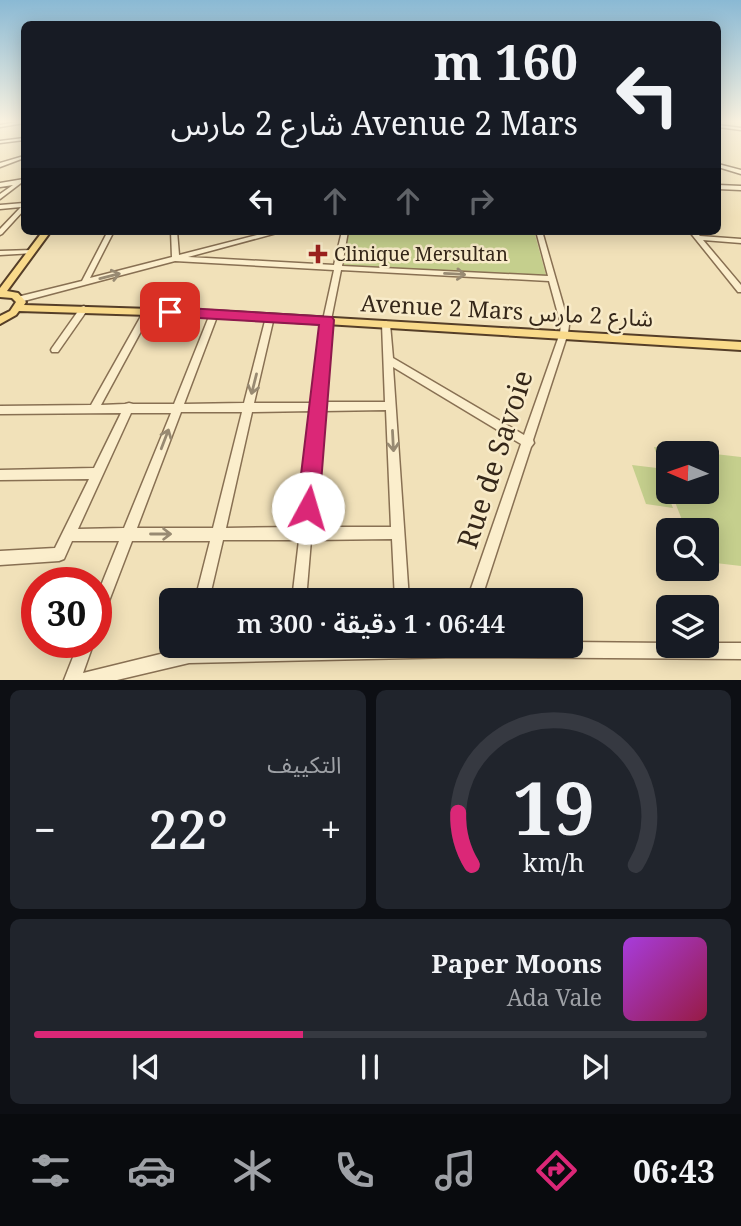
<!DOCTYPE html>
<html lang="ar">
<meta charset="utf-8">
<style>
:root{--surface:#171b24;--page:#20242c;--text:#f1f3f6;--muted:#9ea1a6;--line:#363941;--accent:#db2777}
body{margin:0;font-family:"Noto Serif","Noto Sans Arabic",serif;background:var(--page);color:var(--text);direction:rtl;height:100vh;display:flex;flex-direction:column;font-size:26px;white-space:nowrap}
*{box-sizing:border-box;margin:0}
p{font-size:23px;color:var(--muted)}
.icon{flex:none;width:38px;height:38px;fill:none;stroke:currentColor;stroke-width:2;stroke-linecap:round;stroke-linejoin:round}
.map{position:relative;height:680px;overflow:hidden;direction:ltr}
.details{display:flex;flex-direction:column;gap:10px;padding:10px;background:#0d0f14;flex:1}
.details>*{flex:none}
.top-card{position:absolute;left:21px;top:21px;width:700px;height:214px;border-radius:10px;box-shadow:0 4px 18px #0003;direction:rtl;background:#171b24;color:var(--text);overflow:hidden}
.needle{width:46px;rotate:272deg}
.buttons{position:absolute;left:656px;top:441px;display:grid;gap:14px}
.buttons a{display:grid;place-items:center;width:63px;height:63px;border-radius:10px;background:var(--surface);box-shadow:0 4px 18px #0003;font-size:35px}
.speed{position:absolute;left:21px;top:567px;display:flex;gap:14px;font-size:35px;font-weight:700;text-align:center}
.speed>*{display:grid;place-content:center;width:91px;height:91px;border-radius:50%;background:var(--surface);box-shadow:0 4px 18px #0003;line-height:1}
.speed .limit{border:10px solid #d22;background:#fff;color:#111}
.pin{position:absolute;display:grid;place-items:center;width:60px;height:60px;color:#fff;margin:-30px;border-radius:14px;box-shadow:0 4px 10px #0006}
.me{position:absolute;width:77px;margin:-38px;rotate:6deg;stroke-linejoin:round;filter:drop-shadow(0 0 5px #0008)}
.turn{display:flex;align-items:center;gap:24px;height:147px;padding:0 28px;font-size:32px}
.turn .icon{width:91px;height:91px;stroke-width:2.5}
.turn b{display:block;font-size:49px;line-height:60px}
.lanes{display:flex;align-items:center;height:66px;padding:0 28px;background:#0003;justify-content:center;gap:35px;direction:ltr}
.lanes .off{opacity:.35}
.big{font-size:52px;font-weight:600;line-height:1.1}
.details .tile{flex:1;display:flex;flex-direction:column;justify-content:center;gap:10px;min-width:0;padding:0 24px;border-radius:10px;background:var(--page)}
.details .dial{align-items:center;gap:0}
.dial svg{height:182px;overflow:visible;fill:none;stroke:var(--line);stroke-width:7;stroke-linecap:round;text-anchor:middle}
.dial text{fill:var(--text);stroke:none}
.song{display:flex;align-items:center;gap:21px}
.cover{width:84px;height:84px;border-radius:10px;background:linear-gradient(135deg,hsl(280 70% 55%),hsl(340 70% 35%))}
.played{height:7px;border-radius:4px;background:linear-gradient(90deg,var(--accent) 40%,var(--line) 40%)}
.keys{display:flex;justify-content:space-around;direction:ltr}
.heat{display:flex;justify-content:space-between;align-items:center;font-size:38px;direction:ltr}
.details .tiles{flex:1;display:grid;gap:10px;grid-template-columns:1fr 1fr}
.tile:last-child{grid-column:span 2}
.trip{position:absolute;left:159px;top:588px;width:424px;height:70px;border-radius:10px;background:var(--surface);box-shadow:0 4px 18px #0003;font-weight:600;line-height:70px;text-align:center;direction:rtl}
.dock{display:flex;height:112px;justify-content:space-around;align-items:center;background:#090b0e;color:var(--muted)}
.dock .icon{width:49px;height:49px}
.dock .selected{color:var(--accent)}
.dock b{font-size:32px;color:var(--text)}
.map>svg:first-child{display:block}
.green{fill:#c5cf8d}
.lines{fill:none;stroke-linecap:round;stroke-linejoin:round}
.minor-casing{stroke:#887053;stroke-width:3}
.major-casing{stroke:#553e28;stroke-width:4}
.minor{fill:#fbeecc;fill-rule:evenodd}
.major{fill:#f9da8b;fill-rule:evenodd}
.oneway{stroke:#988a72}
.route{fill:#db2777;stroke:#8e194d;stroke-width:2}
.poi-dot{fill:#9b211e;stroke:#f8ebc9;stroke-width:2.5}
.labels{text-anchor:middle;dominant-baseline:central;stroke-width:5;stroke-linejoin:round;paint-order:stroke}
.far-poi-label{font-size:19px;fill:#352719;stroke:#f8ebc9;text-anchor:start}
.street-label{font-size:23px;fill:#352719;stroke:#f8ebc9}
.near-street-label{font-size:28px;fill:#352719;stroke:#f8ebc9}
</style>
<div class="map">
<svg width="741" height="680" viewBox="0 0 741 680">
<rect width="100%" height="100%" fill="#f1e1b9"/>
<!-- green -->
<g class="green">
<polygon points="349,231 534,231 546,275 342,266"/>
<polygon points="654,447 741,457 741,566 707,562 707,530 686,530 671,492 707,492 707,453 668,453 668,485"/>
<polygon points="632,465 657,468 673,508 646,504"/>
</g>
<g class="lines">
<!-- minor casing -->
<g class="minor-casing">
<g id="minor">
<polygon points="17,122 24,122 24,123 0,127 0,125"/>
<polygon points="718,125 741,128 741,130 718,127"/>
<polygon points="24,138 24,140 0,143 0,141"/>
<polygon points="24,156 24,158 0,167 0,163"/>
<polygon points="718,164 741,170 741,174 718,167"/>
<polygon points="24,179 24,183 21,183 0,199 0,194 13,185 0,187 0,183"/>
<polygon points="718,185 741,186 741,190 718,189"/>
<polygon points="24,203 24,210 2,234 0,235 0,229 21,207 0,209 0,205"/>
<path d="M 108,231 L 114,231 L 90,278 L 172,257 L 171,231 L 177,231 L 179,255 L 273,231 L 284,231 L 188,257 L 334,265 L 342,231 L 348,231 L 342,266 L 548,276 L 536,231 L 542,231 L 569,325 L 568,333 L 533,440 L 534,443 L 531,447 L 481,600 L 467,600 L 521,444 L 393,367 L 409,600 L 395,600 L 392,539 L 311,540 L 306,600 L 292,600 L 299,540 L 223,540 L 209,600 L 195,600 L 210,541 L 132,541 L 101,622 L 96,624 L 96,598 L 119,541 L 72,541 L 64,559 L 59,561 L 0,565 L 0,551 L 55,548 L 89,479 L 0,480 L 0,470 L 94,468 L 121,413 L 0,414 L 0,406 L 91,405 L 145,309 L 148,308 L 152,311 L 101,405 L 125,404 L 129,403 L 133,404 L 174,404 L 210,314 L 214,311 L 218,314 L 184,404 L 244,403 L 266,317 L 270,314 L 274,317 L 254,403 L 314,403 L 323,320 L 334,270 L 175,261 L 20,302 L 17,301 L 16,299 L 17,297 L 82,281 ZM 341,270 L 549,281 L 561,325 L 560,333 L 524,435 L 393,358 L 390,324 L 386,321 L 382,324 L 385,402 L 324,402 L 331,320 ZM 386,410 L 391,527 L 313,527 L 323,411 ZM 313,411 L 300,527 L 226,528 L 252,412 ZM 181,412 L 242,412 L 213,528 L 137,528 ZM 131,413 L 171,413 L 124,528 L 78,529 Z"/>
<polygon points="689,231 695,231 700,236 741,239 741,243 703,240 741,285 741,292 738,292"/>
<polygon points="32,250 35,252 34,253 0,255 0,251"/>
<polygon points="84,306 88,309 58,352 52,352 51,350 52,348 81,307"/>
<polygon points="79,642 94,642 83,673 189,647 262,646 570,646 570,642 668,643 668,646 707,646 707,643 741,643 741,659 457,657 189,663 117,680 64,680"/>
</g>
</g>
<!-- major casing -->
<g class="major-casing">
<polygon id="major" points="43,231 51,231 7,291 18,293 26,302 24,305 214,311 741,342 741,350 214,317 19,311 16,315 0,324 0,316 10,311 16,302 12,298 0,297 0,288"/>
</g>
<!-- minor -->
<use href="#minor" class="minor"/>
<!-- major -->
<use href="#major" class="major"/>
</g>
<!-- one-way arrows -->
<defs><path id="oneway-shaft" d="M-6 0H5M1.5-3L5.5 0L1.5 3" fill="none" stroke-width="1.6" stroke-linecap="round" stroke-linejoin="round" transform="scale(1.75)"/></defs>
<g class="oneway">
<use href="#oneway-shaft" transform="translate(455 274) rotate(3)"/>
<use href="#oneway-shaft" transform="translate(110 276) rotate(-14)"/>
<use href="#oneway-shaft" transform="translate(254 384) rotate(104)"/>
<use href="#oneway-shaft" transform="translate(165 439) rotate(-69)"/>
<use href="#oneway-shaft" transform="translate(393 441) rotate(87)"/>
<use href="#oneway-shaft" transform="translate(161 534)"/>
</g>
<!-- sky -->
<linearGradient id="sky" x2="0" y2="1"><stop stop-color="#8ab9d4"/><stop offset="0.56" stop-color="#f9f2e0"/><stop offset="1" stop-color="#f9f2e0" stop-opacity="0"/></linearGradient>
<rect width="741" height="217" fill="url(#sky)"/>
<!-- route -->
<polygon class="route" points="170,307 332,317 334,320 319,508 316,516 308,519 300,516 297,508 319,325 164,316 162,312"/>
<!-- markers -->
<path class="poi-dot" d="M314.5 243.5h7v7h7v7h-7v7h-7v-7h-7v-7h7z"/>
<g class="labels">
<!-- far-poi labels -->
<g class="far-poi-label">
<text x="334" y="254">Clinique Mersultan</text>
</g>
<!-- street labels -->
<g class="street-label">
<text transform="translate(507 310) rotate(3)">Avenue 2 Mars شارع 2 مارس</text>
</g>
<!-- near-street labels -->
<g class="near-street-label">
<text transform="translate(494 459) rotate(-72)">Rue de Savoie</text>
</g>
</g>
</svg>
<div class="buttons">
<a><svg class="needle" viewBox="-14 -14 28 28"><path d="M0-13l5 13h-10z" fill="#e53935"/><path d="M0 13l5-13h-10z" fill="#9ea1a6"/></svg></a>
<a><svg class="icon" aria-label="search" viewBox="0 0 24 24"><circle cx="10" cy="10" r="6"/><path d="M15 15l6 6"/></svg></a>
<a><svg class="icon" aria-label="layers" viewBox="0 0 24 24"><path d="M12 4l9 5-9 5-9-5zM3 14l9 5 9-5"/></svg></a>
</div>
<div class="speed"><div class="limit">30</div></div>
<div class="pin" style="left:170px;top:312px;background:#d93025"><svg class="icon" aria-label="arrive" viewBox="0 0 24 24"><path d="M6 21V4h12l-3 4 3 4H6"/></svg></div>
<svg class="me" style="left:308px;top:508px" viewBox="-20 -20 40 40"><circle r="19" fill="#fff"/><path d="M0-13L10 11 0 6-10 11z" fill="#db2777"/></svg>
<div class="trip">06:44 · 1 دقيقة · 300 m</div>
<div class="top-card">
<div class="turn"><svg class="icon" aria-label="left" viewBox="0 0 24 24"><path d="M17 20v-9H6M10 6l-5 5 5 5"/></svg><div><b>160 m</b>Avenue 2 Mars شارع 2 مارس</div></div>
<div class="lanes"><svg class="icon" aria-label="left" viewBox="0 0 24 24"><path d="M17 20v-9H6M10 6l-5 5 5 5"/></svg><svg class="icon off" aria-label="ahead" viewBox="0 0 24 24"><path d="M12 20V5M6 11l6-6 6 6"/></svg><svg class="icon off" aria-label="ahead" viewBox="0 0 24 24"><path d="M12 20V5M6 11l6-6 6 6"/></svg><svg class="icon off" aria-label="right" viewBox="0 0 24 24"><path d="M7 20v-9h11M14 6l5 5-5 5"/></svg></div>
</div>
</div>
<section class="details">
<div class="tiles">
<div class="tile dial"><svg viewBox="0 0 100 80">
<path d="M14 69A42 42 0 1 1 86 69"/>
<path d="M14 69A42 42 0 0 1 8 46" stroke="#db2777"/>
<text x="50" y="56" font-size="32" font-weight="700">19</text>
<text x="50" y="72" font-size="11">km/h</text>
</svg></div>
<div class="tile"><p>التكييف</p>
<div class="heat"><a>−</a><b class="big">22°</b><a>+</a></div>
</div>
<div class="tile">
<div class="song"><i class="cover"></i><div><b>Paper Moons</b><p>Ada Vale</p></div></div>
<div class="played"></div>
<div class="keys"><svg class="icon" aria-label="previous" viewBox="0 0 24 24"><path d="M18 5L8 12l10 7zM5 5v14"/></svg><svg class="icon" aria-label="pause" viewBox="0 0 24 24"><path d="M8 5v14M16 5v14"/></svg><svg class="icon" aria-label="next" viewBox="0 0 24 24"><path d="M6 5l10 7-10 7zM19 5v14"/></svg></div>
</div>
</div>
</section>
<nav class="dock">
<b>06:43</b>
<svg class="icon selected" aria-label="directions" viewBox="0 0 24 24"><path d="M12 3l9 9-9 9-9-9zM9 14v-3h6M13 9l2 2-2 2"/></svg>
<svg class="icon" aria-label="music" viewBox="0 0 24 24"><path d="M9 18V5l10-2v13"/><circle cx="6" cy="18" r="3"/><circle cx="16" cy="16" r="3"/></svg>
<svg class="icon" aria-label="phone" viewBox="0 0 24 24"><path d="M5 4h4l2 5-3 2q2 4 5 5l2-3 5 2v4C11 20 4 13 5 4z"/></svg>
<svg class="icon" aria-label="climate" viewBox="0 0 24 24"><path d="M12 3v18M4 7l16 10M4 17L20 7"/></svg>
<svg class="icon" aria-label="car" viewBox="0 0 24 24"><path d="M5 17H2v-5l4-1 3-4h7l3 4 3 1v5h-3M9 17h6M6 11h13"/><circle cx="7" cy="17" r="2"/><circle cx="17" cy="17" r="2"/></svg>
<svg class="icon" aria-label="filters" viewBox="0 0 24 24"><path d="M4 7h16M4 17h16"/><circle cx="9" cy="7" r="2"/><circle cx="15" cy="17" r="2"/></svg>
</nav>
